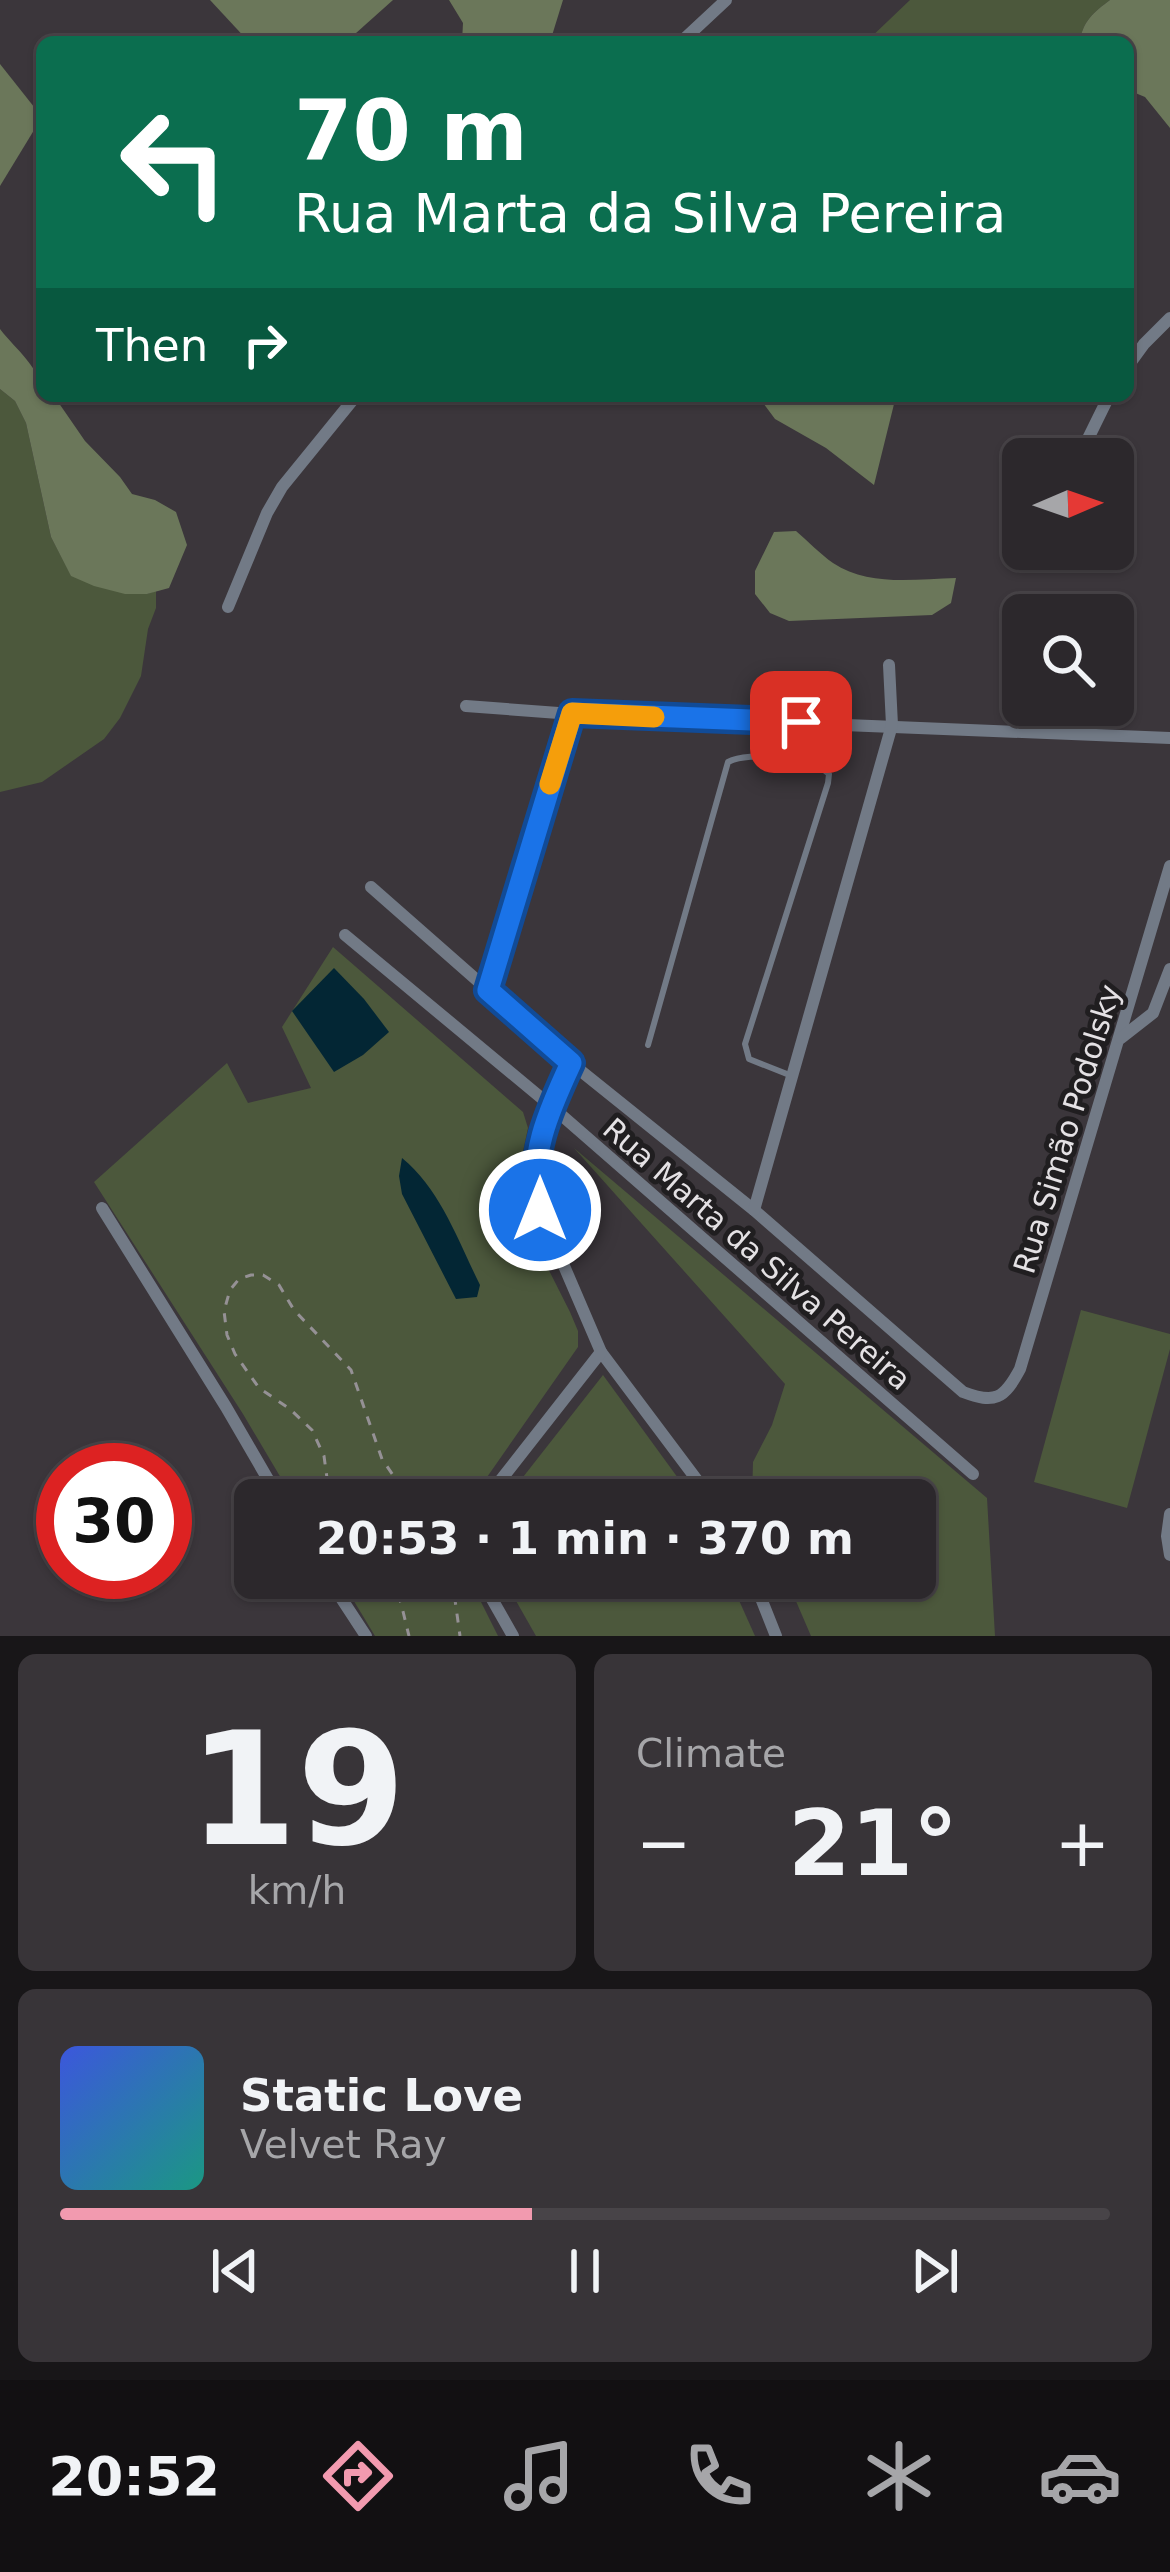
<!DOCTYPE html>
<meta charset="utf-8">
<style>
:root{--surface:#2c282c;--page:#383438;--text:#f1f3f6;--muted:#a6a6a9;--line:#484448;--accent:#f29aaf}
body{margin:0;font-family:"DejaVu Sans",sans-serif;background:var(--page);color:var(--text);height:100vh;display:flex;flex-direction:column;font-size:45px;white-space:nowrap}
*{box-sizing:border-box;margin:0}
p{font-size:39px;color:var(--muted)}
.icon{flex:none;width:66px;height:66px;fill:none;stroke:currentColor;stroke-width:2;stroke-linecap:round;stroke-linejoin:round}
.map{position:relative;height:1636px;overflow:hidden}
.drawer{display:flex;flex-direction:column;gap:18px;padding:18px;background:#181618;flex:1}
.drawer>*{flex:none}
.banner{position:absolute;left:36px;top:36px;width:1098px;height:366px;border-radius:18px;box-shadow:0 3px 9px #0004,0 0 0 3px var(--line);background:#0b6e4f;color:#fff;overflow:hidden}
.needle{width:78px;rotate:88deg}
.controls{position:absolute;left:1002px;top:438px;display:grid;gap:24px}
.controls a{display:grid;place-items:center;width:132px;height:132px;border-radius:18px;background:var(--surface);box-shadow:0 3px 9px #0004,0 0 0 3px var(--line);font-size:60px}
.speed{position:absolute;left:36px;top:1443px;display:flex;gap:24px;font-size:60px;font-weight:700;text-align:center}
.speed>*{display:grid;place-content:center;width:156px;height:156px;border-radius:50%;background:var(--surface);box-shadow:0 3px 9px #0004,0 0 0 3px var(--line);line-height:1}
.speed .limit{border:18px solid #d22;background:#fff;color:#111}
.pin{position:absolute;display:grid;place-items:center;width:102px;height:102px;color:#fff;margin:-51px;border-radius:24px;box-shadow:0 6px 18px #0006}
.me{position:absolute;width:132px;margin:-66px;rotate:0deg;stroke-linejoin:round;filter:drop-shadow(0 0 9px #0008)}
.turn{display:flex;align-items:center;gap:42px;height:252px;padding:0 60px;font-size:54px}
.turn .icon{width:156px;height:156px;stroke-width:2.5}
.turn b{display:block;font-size:84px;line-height:102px}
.then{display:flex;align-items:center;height:114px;padding:0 60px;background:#0003;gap:24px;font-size:45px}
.big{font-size:90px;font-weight:600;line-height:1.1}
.drawer .card{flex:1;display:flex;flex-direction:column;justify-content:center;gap:18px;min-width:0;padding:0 42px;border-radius:18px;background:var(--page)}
.drawer .dial{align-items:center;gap:0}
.dial b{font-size:156px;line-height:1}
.song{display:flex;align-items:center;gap:36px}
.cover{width:144px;height:144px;border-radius:18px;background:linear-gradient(135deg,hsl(230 70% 55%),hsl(170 70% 35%))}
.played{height:12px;border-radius:6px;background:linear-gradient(90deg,var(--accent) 45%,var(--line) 45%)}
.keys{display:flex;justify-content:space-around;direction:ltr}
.heat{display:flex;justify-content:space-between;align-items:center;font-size:66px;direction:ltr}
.drawer .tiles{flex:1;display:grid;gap:18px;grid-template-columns:1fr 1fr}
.card:last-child{grid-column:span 2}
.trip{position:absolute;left:234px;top:1479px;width:702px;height:120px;border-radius:18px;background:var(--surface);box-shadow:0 3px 9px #0004,0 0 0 3px var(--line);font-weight:600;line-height:120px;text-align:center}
.tabs{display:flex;height:192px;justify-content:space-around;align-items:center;background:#121012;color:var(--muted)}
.tabs .icon{width:84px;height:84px}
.tabs .on{color:var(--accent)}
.tabs b{font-size:54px;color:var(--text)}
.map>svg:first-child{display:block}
.green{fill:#4c583c}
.forest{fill:#6b775a}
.water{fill:#032634}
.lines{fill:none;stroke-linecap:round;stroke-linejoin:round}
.path{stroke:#959195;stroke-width:3;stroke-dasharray:9 9;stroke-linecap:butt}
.service{stroke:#727a86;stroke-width:6}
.minor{stroke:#727a86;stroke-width:12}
.route-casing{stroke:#114b97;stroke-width:30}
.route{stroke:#1a73e8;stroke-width:21}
.slow{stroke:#f59e0b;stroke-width:21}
.labels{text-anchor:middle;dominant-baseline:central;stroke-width:10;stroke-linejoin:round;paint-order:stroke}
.street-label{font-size:30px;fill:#e4e1e4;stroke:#201e20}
</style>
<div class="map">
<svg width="1170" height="1636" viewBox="0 0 1170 1636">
<rect width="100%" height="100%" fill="#3b363b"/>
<!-- green -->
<g class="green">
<path d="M 910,0 L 1110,0 C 1094,12 1082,22 1080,42 L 866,42 Z"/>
<polygon points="0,389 15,401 26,423 51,537 71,575 147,594 156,591 156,608 148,629 141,676 120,718 104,739 42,782 0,792"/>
<polygon points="333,947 523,1112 528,1128 513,1199 570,1312 578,1331 578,1347 471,1500 294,1500 243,1414 94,1182 227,1063 248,1103 311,1088 282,1027"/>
<polygon points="574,1148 987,1498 995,1636 811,1636 786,1578 915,1578 915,1500 752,1500 753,1462 772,1425 785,1384"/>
<polygon points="1081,1310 1170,1334 1170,1349 1127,1508 1034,1482"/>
<polygon points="603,1375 694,1500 505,1500"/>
<polygon points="340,1578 469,1578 498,1636 375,1636"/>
<polygon points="503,1578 729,1578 755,1636 536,1636"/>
</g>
<!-- forest -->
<g class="forest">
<polygon points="210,0 393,0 346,42 249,42"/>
<polygon points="449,0 563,0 550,42 462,42 463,23"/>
<path d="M 1110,0 L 1170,0 L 1170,128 L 1145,97 L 1128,90 L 1128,42 L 1080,42 C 1082,22 1094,12 1110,0 Z"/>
<polygon points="0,64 42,117 0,186"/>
<path d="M 0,329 C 16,350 42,368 42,396 L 54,396 L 85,441 L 120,477 L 132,494 L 155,500 L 176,512 L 187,545 L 169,588 L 147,594 L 125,594 L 94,586 L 71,576 L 51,537 L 26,423 L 15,401 L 0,389 Z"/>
<polygon points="758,396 896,396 874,485 826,448 775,419"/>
<path d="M 796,531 C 808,541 820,554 833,563 C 869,587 915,579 956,578 L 951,603 L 932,615 L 789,621 L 770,613 L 755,594 L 755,571 L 774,532 Z"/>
</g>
<!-- water -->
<g class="water">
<polygon points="334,968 364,999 389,1032 363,1055 334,1072 292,1011"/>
<path d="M 402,1158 C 441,1190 458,1241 480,1285 L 477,1297 L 456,1299 L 402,1194 L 399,1176 Z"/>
</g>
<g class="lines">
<!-- path -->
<g class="path">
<polyline points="330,1500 324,1456 312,1430 290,1409 259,1388 235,1354 227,1335 224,1311 230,1290 239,1279 251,1275 263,1275 279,1285 294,1310 351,1370 382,1459 410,1500"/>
<polyline points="389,1578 401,1603 409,1636"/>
<polyline points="452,1578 460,1636"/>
</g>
<!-- service -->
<path class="service" d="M 648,1045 L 728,762 C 749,751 812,757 829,774 L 828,783 L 745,1044 L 749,1059 L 792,1076"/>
<!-- minor -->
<g class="minor">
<polyline points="681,42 726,0"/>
<polyline points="1128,366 1144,344 1170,318"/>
<polyline points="1078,459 1109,396"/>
<polyline points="228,607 267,513 282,487 356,396"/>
<polyline points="466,706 572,714 1170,738"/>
<path d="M 371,887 L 571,1063 L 754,1210 L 963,1392 C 995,1404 1004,1399 1020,1369 L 1170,866"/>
<polyline points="345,935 551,1106 973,1474"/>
<polyline points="488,990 572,714"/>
<polyline points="1121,1038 1153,1013 1170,969"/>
<polyline points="571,1063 551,1106 534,1175 540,1210 601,1352 712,1500"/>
<polyline points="102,1208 226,1407 280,1500"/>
<polyline points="754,1210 892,725 889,665"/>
<polyline points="485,1500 601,1352"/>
<polyline points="1170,1514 1167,1536 1170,1555"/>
<polyline points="328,1578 366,1636"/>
<polyline points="480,1578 513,1636"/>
<polyline points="753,1578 776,1636"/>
</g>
</g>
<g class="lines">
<!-- route casing -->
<g class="route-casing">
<path id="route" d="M 540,1210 C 526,1160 550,1108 571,1063 L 488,990 L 572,713 L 801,722"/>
</g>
<!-- route -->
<use href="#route" class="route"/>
<!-- slow -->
<polyline class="slow" points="550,784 572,713 654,717"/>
</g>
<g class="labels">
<!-- street labels -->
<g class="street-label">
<text transform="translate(1067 1129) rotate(-73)">Rua Simão Podolsky</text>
<text transform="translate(757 1254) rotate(41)">Rua Marta da Silva Pereira</text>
</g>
</g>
</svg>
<div class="controls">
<a><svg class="needle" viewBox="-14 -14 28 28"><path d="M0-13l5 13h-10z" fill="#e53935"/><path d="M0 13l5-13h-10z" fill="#a6a6a9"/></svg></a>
<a><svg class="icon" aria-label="search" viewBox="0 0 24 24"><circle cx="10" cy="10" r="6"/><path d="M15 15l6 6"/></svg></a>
</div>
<div class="speed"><div class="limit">30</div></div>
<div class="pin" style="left:801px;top:722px;background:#d93025"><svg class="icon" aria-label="arrive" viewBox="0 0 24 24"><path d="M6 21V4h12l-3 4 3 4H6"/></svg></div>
<svg class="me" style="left:540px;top:1210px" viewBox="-20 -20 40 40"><circle r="17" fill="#1a73e8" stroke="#fff" stroke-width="3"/><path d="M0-11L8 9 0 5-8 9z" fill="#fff"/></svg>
<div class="trip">20:53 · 1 min · 370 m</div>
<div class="banner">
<div class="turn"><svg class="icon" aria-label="left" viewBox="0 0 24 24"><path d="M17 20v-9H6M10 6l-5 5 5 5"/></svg><div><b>70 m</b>Rua Marta da Silva Pereira</div></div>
<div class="then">Then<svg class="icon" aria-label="right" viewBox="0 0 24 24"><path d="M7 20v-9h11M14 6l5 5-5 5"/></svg></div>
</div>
</div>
<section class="drawer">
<div class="tiles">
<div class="card dial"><b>19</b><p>km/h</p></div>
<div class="card"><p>Climate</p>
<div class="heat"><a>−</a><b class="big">21°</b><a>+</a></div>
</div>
<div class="card">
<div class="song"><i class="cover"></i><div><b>Static Love</b><p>Velvet Ray</p></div></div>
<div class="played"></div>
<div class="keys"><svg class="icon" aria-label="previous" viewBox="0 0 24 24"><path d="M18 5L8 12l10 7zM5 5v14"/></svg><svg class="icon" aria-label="pause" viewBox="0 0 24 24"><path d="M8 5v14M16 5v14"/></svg><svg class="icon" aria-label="next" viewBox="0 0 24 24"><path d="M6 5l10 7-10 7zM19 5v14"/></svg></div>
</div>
</div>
</section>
<nav class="tabs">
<b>20:52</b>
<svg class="icon on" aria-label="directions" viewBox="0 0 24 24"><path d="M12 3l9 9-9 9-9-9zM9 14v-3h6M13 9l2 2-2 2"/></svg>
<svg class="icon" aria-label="music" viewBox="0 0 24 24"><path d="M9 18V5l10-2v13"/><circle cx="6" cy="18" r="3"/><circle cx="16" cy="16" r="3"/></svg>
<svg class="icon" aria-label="phone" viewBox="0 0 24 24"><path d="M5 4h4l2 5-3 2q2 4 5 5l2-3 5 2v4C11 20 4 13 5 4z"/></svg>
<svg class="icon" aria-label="climate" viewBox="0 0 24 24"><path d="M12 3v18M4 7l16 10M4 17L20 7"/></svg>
<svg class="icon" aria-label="car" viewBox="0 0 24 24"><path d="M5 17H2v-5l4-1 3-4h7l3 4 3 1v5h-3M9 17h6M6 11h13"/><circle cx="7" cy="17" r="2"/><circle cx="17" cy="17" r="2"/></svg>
</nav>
